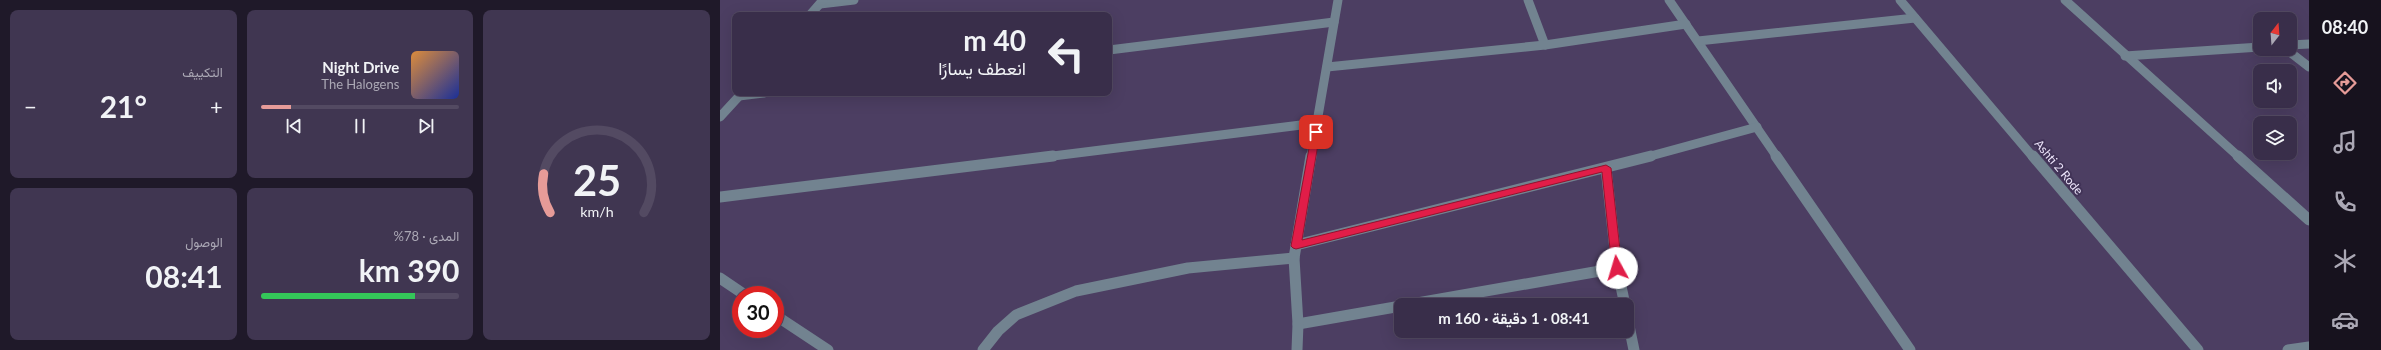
<!DOCTYPE html>
<html lang="ar">
<meta charset="utf-8">
<style>
:root{--surface:#392e4a;--page:#403651;--text:#f1f3f6;--muted:#aba8b5;--line:#534a62;--accent:#e69b98}
body{margin:0;font-family:Lato,Vazirmatn,sans-serif;background:var(--page);color:var(--text);direction:rtl;height:100vh;display:flex;flex-direction:column;font-size:15px;white-space:nowrap}
*{box-sizing:border-box;margin:0}
p{font-size:13px;color:var(--muted)}
.icon{flex:none;width:22px;height:22px;fill:none;stroke:currentColor;stroke-width:2;stroke-linecap:round;stroke-linejoin:round}
.map{position:relative;flex:1;overflow:hidden;direction:ltr}
.side{display:flex;flex-direction:column;gap:10px;padding:10px;background:#1f1929;width:720px}
.side>*{flex:none}
.banner{position:absolute;left:12px;top:12px;width:380px;height:84px;border-radius:8px;box-shadow:0 4px 16px #0002,0 0 0 1px var(--line);direction:rtl;background:#392e4a;color:var(--text);overflow:hidden}
.needle{width:26px;rotate:17deg}
.buttons{position:absolute;left:1533px;top:12px;display:grid;gap:8px}
.buttons a{display:grid;place-items:center;width:44px;height:44px;border-radius:8px;background:var(--surface);box-shadow:0 4px 16px #0002,0 0 0 1px var(--line);font-size:20px}
.speed{position:absolute;left:12px;top:286px;display:flex;gap:8px;font-size:20px;font-weight:700;text-align:center}
.speed>*{display:grid;place-content:center;width:52px;height:52px;border-radius:50%;background:var(--surface);box-shadow:0 4px 16px #0002,0 0 0 1px var(--line);line-height:1}
.speed .limit{border:6px solid #d22;background:#fff;color:#111}
.pin{position:absolute;display:grid;place-items:center;width:34px;height:34px;color:#fff;margin:-17px;border-radius:8px;box-shadow:0 2px 6px #0006}
.me{position:absolute;width:44px;margin:-22px;rotate:354deg;stroke-linejoin:round;filter:drop-shadow(0 0 3px #0008)}
.turn{display:flex;align-items:center;gap:14px;height:84px;padding:0 20px;font-size:18px}
.turn .icon{width:52px;height:52px;stroke-width:2.5}
.turn b{display:block;font-size:28px;line-height:34px}
.big{font-size:30px;font-weight:700;line-height:1.1}
.side .tile{flex:1;display:flex;flex-direction:column;justify-content:center;gap:6px;min-width:0;padding:0 14px;border-radius:8px;background:var(--page)}
.side .dial{align-items:center;gap:0}
.dial svg{height:104px;overflow:visible;fill:none;stroke:var(--line);stroke-width:7;stroke-linecap:round;text-anchor:middle}
.dial text{fill:var(--text);stroke:none}
.song{display:flex;align-items:center;gap:12px}
.cover{width:48px;height:48px;border-radius:6px;background:linear-gradient(135deg,hsl(30 70% 55%),hsl(230 70% 35%))}
.played{height:4px;border-radius:2px;background:linear-gradient(90deg,var(--accent) 15%,var(--line) 15%)}
.keys{display:flex;justify-content:space-around;direction:ltr}
.heat{display:flex;justify-content:space-between;align-items:center;font-size:22px;direction:ltr}
.charge{height:6px;border-radius:3px;background:linear-gradient(90deg,#34c759 78%,var(--line) 0)}
.side .tiles{flex:1;display:grid;gap:10px;grid-template-columns:repeat(3,1fr)}
.tile:first-child{grid-row:span 2}
.trip{position:absolute;left:674px;top:298px;width:240px;height:40px;border-radius:8px;background:var(--surface);box-shadow:0 4px 16px #0002,0 0 0 1px var(--line);font-weight:700;line-height:40px;text-align:center;direction:rtl}
main{display:flex;flex:1;min-height:0}
.tabs{display:flex;flex-direction:column;width:72px;justify-content:space-around;align-items:center;background:#17121e;color:var(--muted)}
.tabs .icon{width:28px;height:28px}
.tabs .on{color:var(--accent)}
.tabs b{font-size:18px;color:var(--text)}
.map>svg:first-child{display:block}
.lines{fill:none;stroke-linecap:round;stroke-linejoin:round}
.minor-far1{stroke:#728390;stroke-width:9}
.minor{stroke:#728390;stroke-width:11}
.route{fill:#e11d48;stroke:#92132f}
.labels{text-anchor:middle;dominant-baseline:central;stroke-width:4;stroke-linejoin:round;paint-order:stroke}
.street-label{font-size:12px;fill:#ede5fb;stroke:#413357}
</style>
<main>
<nav class="tabs">
<b>08:40</b>
<svg class="icon on" aria-label="directions" viewBox="0 0 24 24"><path d="M12 3l9 9-9 9-9-9zM9 14v-3h6M13 9l2 2-2 2"/></svg>
<svg class="icon" aria-label="music" viewBox="0 0 24 24"><path d="M9 18V5l10-2v13"/><circle cx="6" cy="18" r="3"/><circle cx="16" cy="16" r="3"/></svg>
<svg class="icon" aria-label="phone" viewBox="0 0 24 24"><path d="M5 4h4l2 5-3 2q2 4 5 5l2-3 5 2v4C11 20 4 13 5 4z"/></svg>
<svg class="icon" aria-label="climate" viewBox="0 0 24 24"><path d="M12 3v18M4 7l16 10M4 17L20 7"/></svg>
<svg class="icon" aria-label="car" viewBox="0 0 24 24"><path d="M5 17H2v-5l4-1 3-4h7l3 4 3 1v5h-3M9 17h6M6 11h13"/><circle cx="7" cy="17" r="2"/><circle cx="17" cy="17" r="2"/></svg>
</nav>
<div class="map">
<svg width="1589" height="350" viewBox="0 0 1589 350">
<rect width="100%" height="100%" fill="#4c3e62"/>
<g class="lines">
<!-- minor-far1 -->
<g class="minor-far1">
<polyline points="808,0 825,45"/>
<polyline points="949,0 1057,157"/>
<polyline points="1180,0 1313,157"/>
<polyline points="1345,0 1519,157"/>
<polyline points="100,4 134,0"/>
<polyline points="90,15 103,0"/>
<polyline points="978,41 1195,18"/>
<polyline points="1570,45 1589,44"/>
<polyline points="1566,49 1589,67"/>
<polyline points="389,50 614,22"/>
<polyline points="1405,56 1540,47"/>
<polyline points="607,67 825,45 966,24"/>
<polyline points="19,96 44,93"/>
<polyline points="0,117 22,93"/>
<polyline points="325,157 597,123"/>
<polyline points="591,157 618,0"/>
<polyline points="927,157 1037,127"/>
</g>
<!-- minor -->
<g class="minor">
<polyline points="1056,156 1190,350"/>
<polyline points="1313,156 1478,350"/>
<polyline points="1518,156 1589,220"/>
<polyline points="886,168 897,268 905,305"/>
<polyline points="0,197 333,156"/>
<polyline points="576,245 931,156"/>
<polyline points="0,278 25,295"/>
<polyline points="686,305 897,268"/>
<polyline points="55,315 108,350"/>
<polyline points="907,316 914,350"/>
<polyline points="578,324 681,306"/>
<polyline points="263,350 278,331 296,315 356,291 468,268 574,258"/>
<polyline points="577,350 578,324 574,258 591,156"/>
<polyline points="1568,350 1589,347"/>
</g>
</g>
<!-- route -->
<polygon class="route" points="596,130 600,132 582,240 886,165 891,168 902,268 897,271 892,268 882,172 576,249 573,248 571,246 592,132"/>
<g class="labels">
<!-- street labels -->
<g class="street-label">
<text transform="translate(1339 167) rotate(50)">Ashti 2 Rode</text>
</g>
</g>
</svg>
<div class="buttons">
<a><svg class="needle" viewBox="-14 -14 28 28"><path d="M0-13l5 13h-10z" fill="#e53935"/><path d="M0 13l5-13h-10z" fill="#aba8b5"/></svg></a>
<a><svg class="icon" aria-label="sound" viewBox="0 0 24 24"><path d="M4 9h4l5-4v14l-5-4H4zM17 9q2 3 0 6"/></svg></a>
<a><svg class="icon" aria-label="layers" viewBox="0 0 24 24"><path d="M12 4l9 5-9 5-9-5zM3 14l9 5 9-5"/></svg></a>
</div>
<div class="speed"><div class="limit">30</div></div>
<div class="pin" style="left:596px;top:132px;background:#d93025"><svg class="icon" aria-label="arrive" viewBox="0 0 24 24"><path d="M6 21V4h12l-3 4 3 4H6"/></svg></div>
<svg class="me" style="left:897px;top:268px" viewBox="-20 -20 40 40"><circle r="19" fill="#fff"/><path d="M0-13L10 11 0 6-10 11z" fill="#e11d48"/></svg>
<div class="trip">08:41 · 1 دقيقة · 160 m</div>
<div class="banner">
<div class="turn"><svg class="icon" aria-label="left" viewBox="0 0 24 24"><path d="M17 20v-9H6M10 6l-5 5 5 5"/></svg><div><b>40 m</b>انعطف يسارًا</div></div>
</div>
</div>
<section class="side">
<div class="tiles">
<div class="tile dial"><svg viewBox="0 0 100 80">
<path d="M14 69A42 42 0 1 1 86 69"/>
<path d="M14 69A42 42 0 0 1 9 39" stroke="#e69b98"/>
<text x="50" y="56" font-size="32" font-weight="700">25</text>
<text x="50" y="72" font-size="11">km/h</text>
</svg></div>
<div class="tile">
<div class="song"><i class="cover"></i><div><b>Night Drive</b><p>The Halogens</p></div></div>
<div class="played"></div>
<div class="keys"><svg class="icon" aria-label="previous" viewBox="0 0 24 24"><path d="M18 5L8 12l10 7zM5 5v14"/></svg><svg class="icon" aria-label="pause" viewBox="0 0 24 24"><path d="M8 5v14M16 5v14"/></svg><svg class="icon" aria-label="next" viewBox="0 0 24 24"><path d="M6 5l10 7-10 7zM19 5v14"/></svg></div>
</div>
<div class="tile"><p>التكييف</p>
<div class="heat"><a>−</a><b class="big">21°</b><a>+</a></div>
</div>
<div class="tile"><p>المدى · 78%</p><b class="big">390 km</b><div class="charge"></div></div>
<div class="tile"><p>الوصول</p><b class="big">08:41</b></div>
</div>
</section>
</main>
